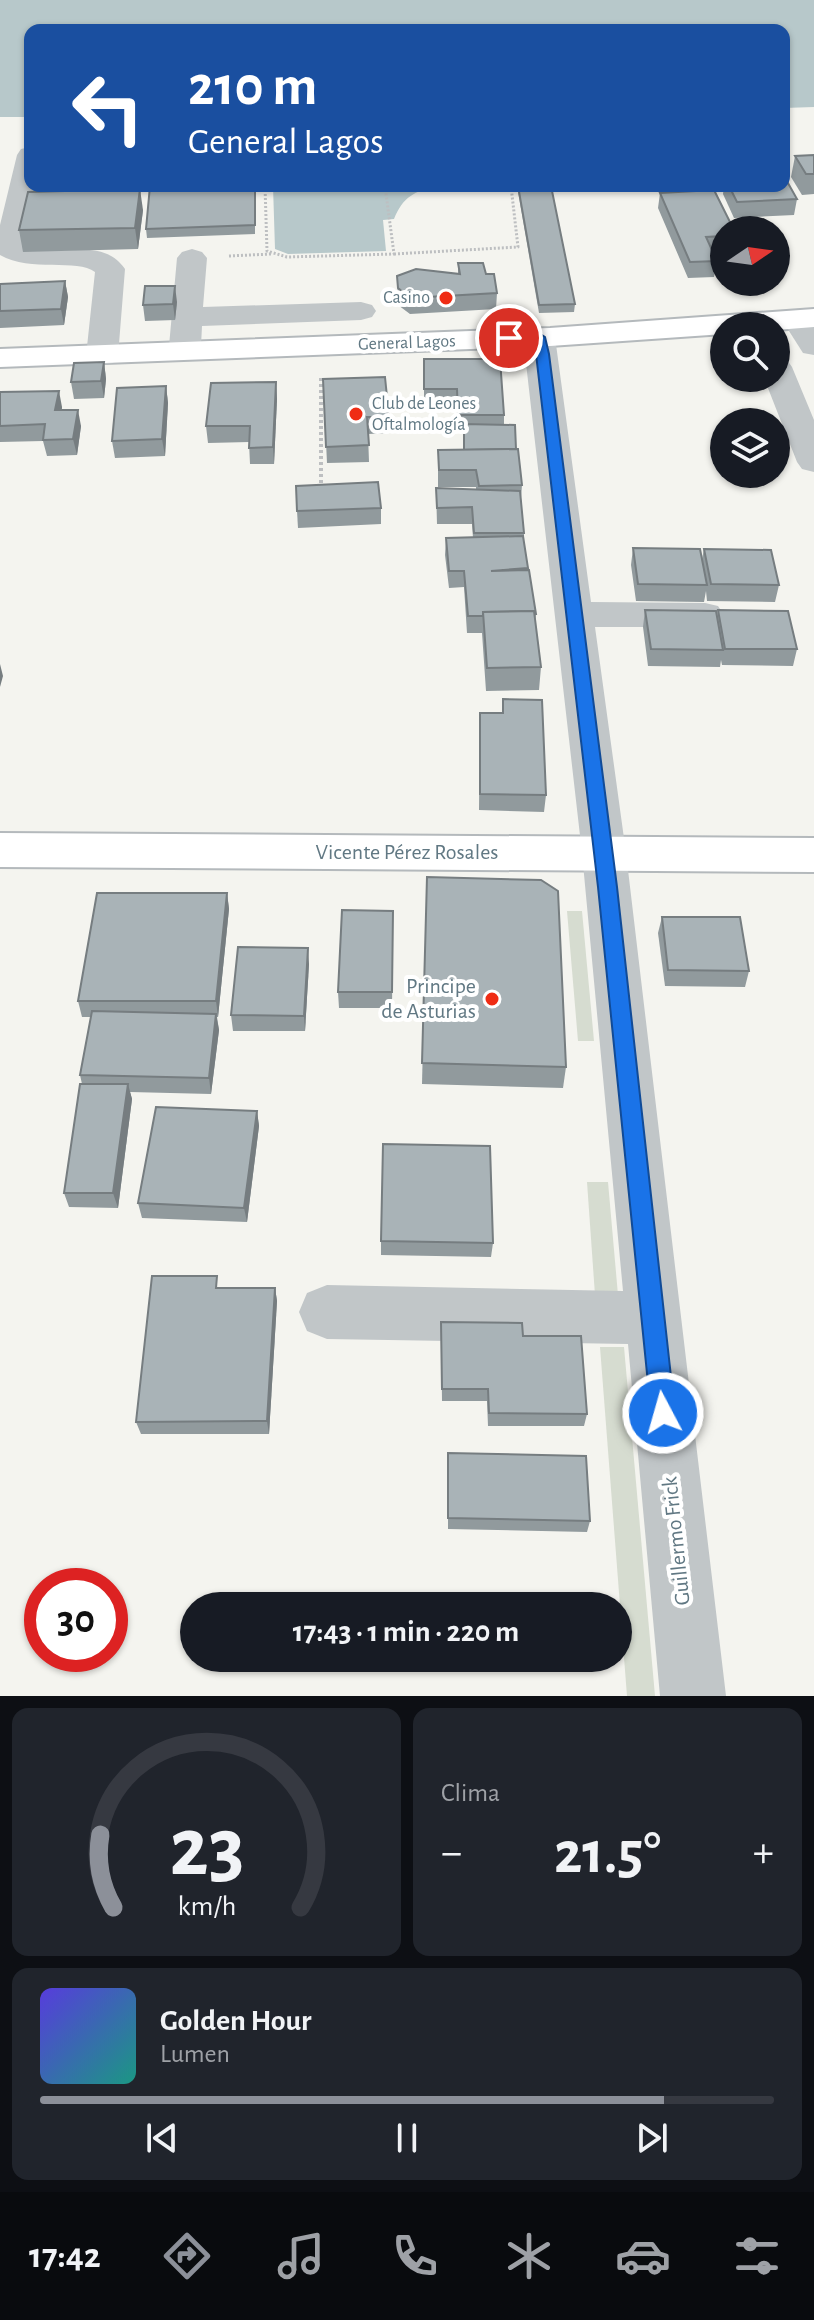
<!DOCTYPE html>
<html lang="es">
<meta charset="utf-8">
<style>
:root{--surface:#171b24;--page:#20242c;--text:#f1f3f6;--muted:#9ea1a6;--line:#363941;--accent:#8c9099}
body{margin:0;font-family:"Alegreya Sans",sans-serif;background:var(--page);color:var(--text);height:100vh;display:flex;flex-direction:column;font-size:30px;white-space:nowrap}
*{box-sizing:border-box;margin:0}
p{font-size:26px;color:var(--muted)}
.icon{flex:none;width:44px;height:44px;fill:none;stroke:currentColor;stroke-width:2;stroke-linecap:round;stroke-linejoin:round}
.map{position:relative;height:1696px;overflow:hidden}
.side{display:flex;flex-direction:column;gap:12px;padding:12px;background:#0d0f14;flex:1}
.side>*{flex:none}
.guide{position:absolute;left:24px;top:24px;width:766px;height:168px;border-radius:16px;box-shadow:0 2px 6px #0004;background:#1a4fa0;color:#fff;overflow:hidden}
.needle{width:52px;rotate:77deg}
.fabs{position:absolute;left:710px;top:216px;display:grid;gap:16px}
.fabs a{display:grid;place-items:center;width:80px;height:80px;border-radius:50%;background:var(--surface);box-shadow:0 2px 6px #0004;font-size:40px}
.speed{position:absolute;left:24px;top:1568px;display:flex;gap:16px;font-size:40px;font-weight:700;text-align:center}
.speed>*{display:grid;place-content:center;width:104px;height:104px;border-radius:50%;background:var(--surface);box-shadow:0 2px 6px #0004;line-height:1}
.speed .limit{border:12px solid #d22;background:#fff;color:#111}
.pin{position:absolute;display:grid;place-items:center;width:68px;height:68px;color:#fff;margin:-34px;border:4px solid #fff;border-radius:50%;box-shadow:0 2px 8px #0007}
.me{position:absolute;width:88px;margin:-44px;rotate:354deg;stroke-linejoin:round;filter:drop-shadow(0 0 6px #0008)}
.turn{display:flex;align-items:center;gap:28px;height:168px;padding:0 32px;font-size:36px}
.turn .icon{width:104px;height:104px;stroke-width:2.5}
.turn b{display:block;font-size:56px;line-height:68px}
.big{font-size:60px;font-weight:700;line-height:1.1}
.side .tile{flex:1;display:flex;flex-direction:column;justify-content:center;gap:12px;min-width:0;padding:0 28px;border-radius:16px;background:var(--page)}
.side .dial{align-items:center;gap:0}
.dial svg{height:208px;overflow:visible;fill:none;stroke:var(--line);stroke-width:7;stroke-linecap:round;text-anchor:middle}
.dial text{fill:var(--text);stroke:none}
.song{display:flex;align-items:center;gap:24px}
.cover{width:96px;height:96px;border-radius:12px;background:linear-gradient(135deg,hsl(250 70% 55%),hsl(170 70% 35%))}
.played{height:8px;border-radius:4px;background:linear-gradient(90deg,var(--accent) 85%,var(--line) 85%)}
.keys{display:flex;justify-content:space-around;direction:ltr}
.heat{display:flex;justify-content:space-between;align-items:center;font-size:44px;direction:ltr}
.side .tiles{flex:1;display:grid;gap:12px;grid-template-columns:1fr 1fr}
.tile:last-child{grid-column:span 2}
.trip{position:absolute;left:180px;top:1592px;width:452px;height:80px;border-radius:40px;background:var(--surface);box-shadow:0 2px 6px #0004;font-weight:700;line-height:80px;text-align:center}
.tab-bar{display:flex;height:128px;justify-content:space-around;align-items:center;background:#090b0e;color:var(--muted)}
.tab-bar .icon{width:56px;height:56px}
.tab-bar .on{color:var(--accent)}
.tab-bar b{font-size:36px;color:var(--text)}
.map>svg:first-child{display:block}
.green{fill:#d6dcd0}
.water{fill:#b7c8ca}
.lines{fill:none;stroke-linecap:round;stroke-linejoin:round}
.major-casing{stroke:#b4b9bc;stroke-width:4}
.path-far1{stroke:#bdbfc1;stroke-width:3;stroke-dasharray:2 2;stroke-linecap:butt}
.path{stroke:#bdbfc1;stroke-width:4;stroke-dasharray:3 3;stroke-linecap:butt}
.minor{fill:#c1c6c8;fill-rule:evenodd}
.major{fill:#fff;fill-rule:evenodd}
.wall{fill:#919a9d}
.shaded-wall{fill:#767d80}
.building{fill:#a9b3b7;stroke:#767d80;stroke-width:2}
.route{fill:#1a73e8;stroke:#114b97;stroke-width:2}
.poi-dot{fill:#ef2c14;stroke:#fff;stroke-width:3}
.labels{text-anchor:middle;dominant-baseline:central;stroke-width:8;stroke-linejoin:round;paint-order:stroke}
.far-poi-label{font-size:18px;fill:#617883;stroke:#fff;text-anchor:end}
.far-street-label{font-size:18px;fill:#617883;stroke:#fff}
.street-label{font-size:22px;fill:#617883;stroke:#fff}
.poi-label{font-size:22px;fill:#617883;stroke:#fff;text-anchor:end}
</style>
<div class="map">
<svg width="814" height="1696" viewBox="0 0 814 1696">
<rect width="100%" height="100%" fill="#f4f4ef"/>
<!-- green -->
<g class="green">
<polygon points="567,911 582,911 594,1041 578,1041"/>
<polygon points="587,1182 608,1182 618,1295 595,1295"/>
<polygon points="600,1347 624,1347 655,1696 627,1696"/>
</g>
<!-- water -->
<g class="water">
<polygon points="0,0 814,0 814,107 784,108 784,30 30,30 30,117 0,117"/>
<path d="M 273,186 L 438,186 C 414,191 403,197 394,219 L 383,220 L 386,251 L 288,254 L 275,249 Z"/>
</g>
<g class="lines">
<!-- major casing -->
<g class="major-casing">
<g id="major">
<polygon points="814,309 814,327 776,330 776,326 724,326 724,334 550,346 0,367 0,349 550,328"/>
<polygon points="0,833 814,838 814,872 0,867"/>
</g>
</g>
<!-- path-far1 -->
<g class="path-far1">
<polyline points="265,186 267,251 287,257 394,254 385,186"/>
<polyline points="394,254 518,247 511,186"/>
<polyline points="229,256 271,254"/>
</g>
<!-- path -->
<polyline class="path" points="321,378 321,488"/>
<!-- minor -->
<g class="minor">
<path d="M 30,147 L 30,186 L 37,186 L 24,245 C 55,262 100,233 125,269 L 118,356 L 113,363 L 102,365 L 91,363 L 86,356 L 95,272 C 77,258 31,273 0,255 L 0,225 L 17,155 L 21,149 Z"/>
<polygon points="192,249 202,252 207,258 203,307 361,302 372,305 376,311 372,317 361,320 202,326 201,346 196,353 185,355 174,353 169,346 177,258 182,252"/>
<polygon points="797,311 808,313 814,323 814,355 803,353 782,320 786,313"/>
<polygon points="539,328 550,330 555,337 591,602 705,603 718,606 724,615 718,624 705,627 595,627 626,853 726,1696 660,1696 628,1344 327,1339 307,1331 299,1312 307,1293 327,1285 623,1291 582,853 523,337 528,330"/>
<polygon points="776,357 787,360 792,367 814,420 814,472 802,469 797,462 764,378 776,378"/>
</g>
<!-- major -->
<use href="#major" class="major"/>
</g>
<!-- wall -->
<g class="wall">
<polygon points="814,155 814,194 802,195 791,177 795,156"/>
<polygon points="150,186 233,186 233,191 255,190 255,234 147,238 146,229"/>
<polygon points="517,186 551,186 575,304 574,312 539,313"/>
<polygon points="724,186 784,186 797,199 794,215 734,218 723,194"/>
<polygon points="660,193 724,230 724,252 713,252 717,261 714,277 688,278 658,208"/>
<polygon points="143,210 138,249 23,252 19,230"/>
<polygon points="458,263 486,274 497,293 496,309 410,314 398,305 397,276 458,274"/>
<polygon points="65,281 68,297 64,325 0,328 0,284"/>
<polygon points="177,302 175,320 145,321 143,305"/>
<polygon points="424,359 504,415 504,425 516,449 522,485 521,498 524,533 524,542 536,614 535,621 541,667 539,690 486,691 482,633 467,633 464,587 449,588 445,555 446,538 473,538 472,524 437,524 436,488 476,490 476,487 438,487 438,450 464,450 464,432 458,432 456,405 424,405"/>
<polygon points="104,362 106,379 104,398 74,399 71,382"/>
<polygon points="323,379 389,417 389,433 368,434 369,462 327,463"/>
<polygon points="276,382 277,399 274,464 250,464 249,442 208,443 206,426"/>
<polygon points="166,386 168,403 165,456 115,458 112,441"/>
<polygon points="0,392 62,407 62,410 81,426 77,455 47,456 43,441 0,442"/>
<polygon points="381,508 381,524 298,528 297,511"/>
<polygon points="633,548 702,559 704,549 779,585 775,602 707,601 706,591 704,602 636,601 631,565"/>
<polygon points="645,610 717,616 718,610 797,649 793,666 722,665 721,660 720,667 648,666 643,627"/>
<polygon points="503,699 546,795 544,812 479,810 480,713 502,713"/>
<polygon points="427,877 566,1067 563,1088 422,1084"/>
<polygon points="227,893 229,909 218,1017 217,1017 219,1030 211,1094 130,1092 132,1099 118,1208 69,1207 64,1193 82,1084 80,1075 91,1017 82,1017 78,1001"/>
<polygon points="393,911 392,1008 339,1008 338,992"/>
<polygon points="662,917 749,971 745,987 665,986 658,933"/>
<polygon points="309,964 305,1031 233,1031 231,1015"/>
<polygon points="257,1111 259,1126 247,1222 142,1218 138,1203"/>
<polygon points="381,1241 493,1243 491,1257 381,1255"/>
<polygon points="275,1288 277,1301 269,1434 141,1434 136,1422"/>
<polygon points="441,1322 523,1336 587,1414 584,1426 488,1426 487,1401 442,1401"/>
<polygon points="448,1453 590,1521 587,1532 448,1529"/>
</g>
<!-- shaded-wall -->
<g class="shaded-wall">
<polygon points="140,189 143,210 138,249 135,228"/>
<polygon points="65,281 68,297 64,325 61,309"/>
<polygon points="175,286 177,302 175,320 173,304"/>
<polygon points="104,362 106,379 104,398 101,381"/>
<polygon points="276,382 277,399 274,464 273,447"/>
<polygon points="166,386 168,403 165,456 162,439"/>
<polygon points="59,391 62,407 58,427 55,410"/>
<polygon points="78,410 81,426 77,455 73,439"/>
<polygon points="0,664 3,676 0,687"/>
<polygon points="227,893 229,909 218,1017 216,1001"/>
<polygon points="308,948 309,964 305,1031 304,1016"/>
<polygon points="216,1014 219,1030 211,1094 209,1078"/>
<polygon points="128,1084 132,1099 118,1208 113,1193"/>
<polygon points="257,1111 259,1126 247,1222 244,1208"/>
<polygon points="275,1288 277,1301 269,1434 267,1421"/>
</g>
<!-- building -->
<g class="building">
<polygon points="814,155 814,174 806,174 795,156"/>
<polygon points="784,176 797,199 737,202 729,186 784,186"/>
<polygon points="150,186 232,186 232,191 255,190 255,225 146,229"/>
<polygon points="518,186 551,186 575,304 539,305"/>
<polygon points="140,189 135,228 19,230 28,192"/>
<polygon points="714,190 734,230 724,230 724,236 706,237 717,261 690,262 660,193"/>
<polygon points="458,263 483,263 486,274 494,274 497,293 410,298 398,288 397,276 416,269 460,274"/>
<polygon points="65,281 61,309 0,311 0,284"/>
<polygon points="145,286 175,286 173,304 143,305"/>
<polygon points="424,359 500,359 504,415 458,415 457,389 424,389"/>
<polygon points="104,362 101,381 71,382 74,363"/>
<polygon points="385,377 389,417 367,417 369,445 326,447 323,379"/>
<polygon points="276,382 273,447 249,448 250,426 206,426 211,383"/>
<polygon points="166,386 162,439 112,441 117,388"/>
<polygon points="59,391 55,410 78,410 73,439 43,440 45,424 0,426 0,392"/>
<polygon points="464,424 515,425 516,449 464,450"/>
<polygon points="518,449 522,485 479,486 476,470 439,470 438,450"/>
<polygon points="378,482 381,508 297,511 296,486"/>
<polygon points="436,488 520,491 524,533 474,533 472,507 437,508"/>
<polygon points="523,536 528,568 491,571 529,570 536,614 534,614 534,611 483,612 483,616 468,616 464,571 449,571 446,538"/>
<polygon points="633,548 700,549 707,585 638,584"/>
<polygon points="704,549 771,550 779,585 711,584"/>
<polygon points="645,610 716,611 723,650 651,649"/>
<polygon points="718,610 788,611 797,649 725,649"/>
<polygon points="534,611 541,667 487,668 483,612"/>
<polygon points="503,699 542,700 546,795 480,794 480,713 503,713"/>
<polygon points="427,877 541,880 558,891 566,1067 422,1063"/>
<polygon points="97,893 227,893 216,1001 78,1001"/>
<polygon points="342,910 393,911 392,992 338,992"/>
<polygon points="662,917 740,917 749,971 668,970"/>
<polygon points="238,947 308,948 304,1016 231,1015"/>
<polygon points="92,1011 216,1014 209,1078 80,1075"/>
<polygon points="80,1084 128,1084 113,1193 64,1193"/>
<polygon points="156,1107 257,1111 244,1208 138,1203"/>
<polygon points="383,1144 490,1146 493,1243 381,1241"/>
<polygon points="152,1276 217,1276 216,1288 275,1288 267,1421 136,1422"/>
<polygon points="441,1322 522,1323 523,1336 581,1336 587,1414 489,1413 488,1389 442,1389"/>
<polygon points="448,1453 586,1456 590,1521 448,1518"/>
</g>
<!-- route -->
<polygon class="route" points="539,333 545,337 549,354 617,887 675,1413 672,1421 663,1425 654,1421 651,1413 598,887 536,354 533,341 509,342 503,338 509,335"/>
<!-- markers -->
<g class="poi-dot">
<circle cx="446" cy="298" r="8"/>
<circle cx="356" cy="414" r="8"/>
<circle cx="492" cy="999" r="8"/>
</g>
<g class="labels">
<!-- far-poi labels -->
<g class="far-poi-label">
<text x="430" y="298">Casino</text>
<text x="372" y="404" text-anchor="start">Club de Leones<tspan x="372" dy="21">Oftalmología</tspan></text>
</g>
<!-- far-street labels -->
<g class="far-street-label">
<text transform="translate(407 343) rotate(-2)">General Lagos</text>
</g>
<!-- street labels -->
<g class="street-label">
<text x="407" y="852">Vicente Pérez Rosales</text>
<text transform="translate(676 1541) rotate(-96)">Guillermo Frick</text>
</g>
<!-- poi labels -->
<g class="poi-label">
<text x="476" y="986">Principe<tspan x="476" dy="25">de Asturias</tspan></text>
</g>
</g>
</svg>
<div class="fabs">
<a><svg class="needle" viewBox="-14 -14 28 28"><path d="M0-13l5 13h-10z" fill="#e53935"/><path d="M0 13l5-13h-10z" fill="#9ea1a6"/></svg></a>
<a><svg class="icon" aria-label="search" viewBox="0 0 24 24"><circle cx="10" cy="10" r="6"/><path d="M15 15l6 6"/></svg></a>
<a><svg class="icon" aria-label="layers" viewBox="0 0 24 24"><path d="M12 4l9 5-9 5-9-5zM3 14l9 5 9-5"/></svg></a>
</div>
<div class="speed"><div class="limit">30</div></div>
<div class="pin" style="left:509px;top:338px;background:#d93025"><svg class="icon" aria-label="arrive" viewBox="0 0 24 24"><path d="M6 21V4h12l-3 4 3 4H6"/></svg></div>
<svg class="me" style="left:663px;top:1413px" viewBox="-20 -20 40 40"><circle r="17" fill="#1a73e8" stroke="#fff" stroke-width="3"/><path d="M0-11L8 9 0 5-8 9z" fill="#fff"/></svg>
<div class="trip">17:43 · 1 min · 220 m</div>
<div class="guide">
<div class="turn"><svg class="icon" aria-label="left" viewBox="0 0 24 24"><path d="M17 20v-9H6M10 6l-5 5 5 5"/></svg><div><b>210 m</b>General Lagos</div></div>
</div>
</div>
<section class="side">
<div class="tiles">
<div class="tile dial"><svg viewBox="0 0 100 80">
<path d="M14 69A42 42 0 1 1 86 69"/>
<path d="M14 69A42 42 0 0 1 9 41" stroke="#8c9099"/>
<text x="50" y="56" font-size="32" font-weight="700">23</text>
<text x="50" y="72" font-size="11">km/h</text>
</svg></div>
<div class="tile"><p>Clima</p>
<div class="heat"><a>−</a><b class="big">21.5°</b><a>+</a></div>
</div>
<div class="tile">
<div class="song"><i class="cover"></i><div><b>Golden Hour</b><p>Lumen</p></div></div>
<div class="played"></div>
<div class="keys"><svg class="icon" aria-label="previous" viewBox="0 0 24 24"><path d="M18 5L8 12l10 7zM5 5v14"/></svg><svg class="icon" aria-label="pause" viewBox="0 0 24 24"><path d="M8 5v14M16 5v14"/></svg><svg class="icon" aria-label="next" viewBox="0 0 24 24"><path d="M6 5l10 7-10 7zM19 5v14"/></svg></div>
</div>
</div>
</section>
<nav class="tab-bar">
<b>17:42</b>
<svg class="icon on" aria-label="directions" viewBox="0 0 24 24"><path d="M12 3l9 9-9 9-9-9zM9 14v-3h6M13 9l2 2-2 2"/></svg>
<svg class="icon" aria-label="music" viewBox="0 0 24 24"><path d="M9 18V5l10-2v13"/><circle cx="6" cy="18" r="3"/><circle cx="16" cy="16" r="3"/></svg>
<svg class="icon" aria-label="phone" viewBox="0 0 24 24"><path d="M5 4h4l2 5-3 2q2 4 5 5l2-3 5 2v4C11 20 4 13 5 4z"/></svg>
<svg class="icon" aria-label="climate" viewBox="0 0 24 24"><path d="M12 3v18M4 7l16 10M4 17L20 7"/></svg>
<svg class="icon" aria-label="car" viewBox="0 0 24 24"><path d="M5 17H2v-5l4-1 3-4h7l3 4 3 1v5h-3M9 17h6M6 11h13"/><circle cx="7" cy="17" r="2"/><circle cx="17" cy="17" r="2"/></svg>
<svg class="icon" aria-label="filters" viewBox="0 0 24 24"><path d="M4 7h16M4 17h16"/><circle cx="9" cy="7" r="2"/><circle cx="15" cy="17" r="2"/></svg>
</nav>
